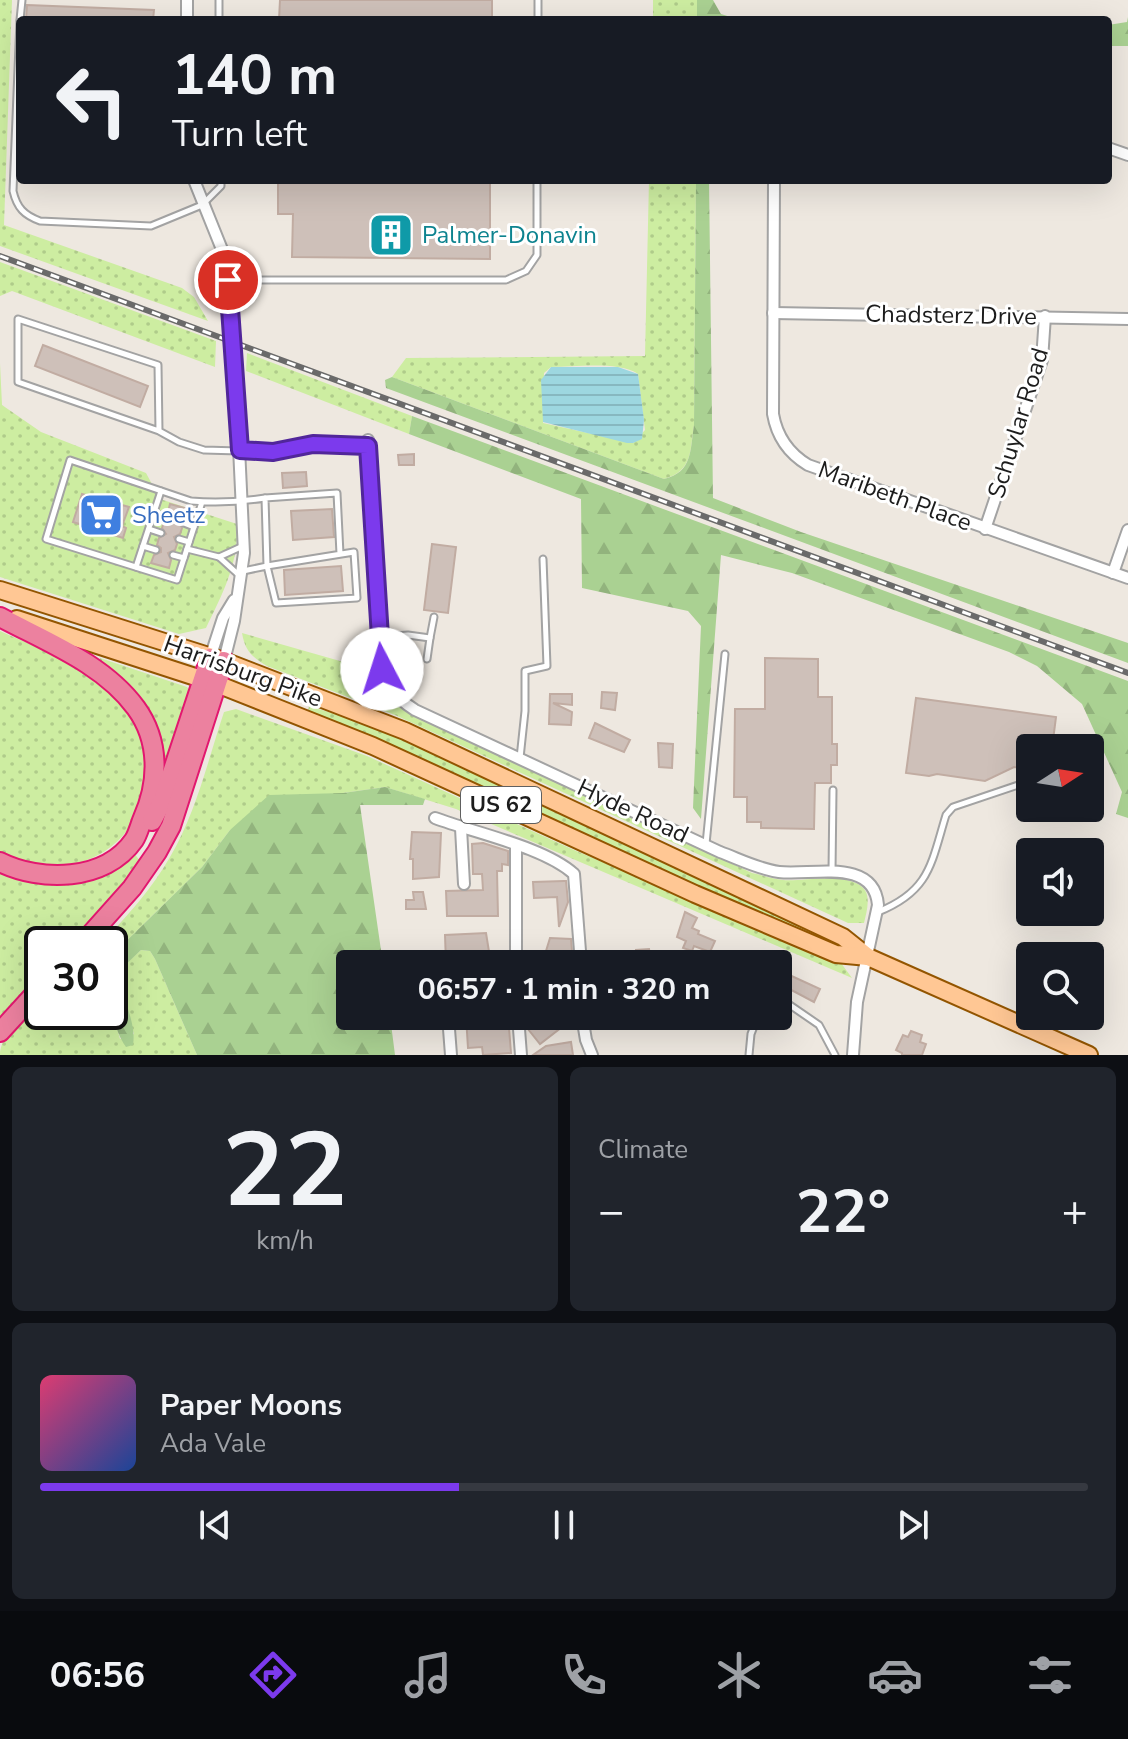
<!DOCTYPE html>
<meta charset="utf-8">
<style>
:root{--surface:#171b24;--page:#20242c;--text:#f1f3f6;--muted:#9ea1a6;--line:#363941;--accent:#7c3aed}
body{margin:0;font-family:"Nunito Sans",sans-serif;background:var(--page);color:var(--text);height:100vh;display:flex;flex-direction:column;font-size:30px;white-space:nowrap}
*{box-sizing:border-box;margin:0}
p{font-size:26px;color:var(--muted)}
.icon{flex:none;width:44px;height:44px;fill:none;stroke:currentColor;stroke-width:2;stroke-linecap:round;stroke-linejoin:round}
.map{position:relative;height:1055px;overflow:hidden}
.side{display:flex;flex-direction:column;gap:12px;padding:12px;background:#0d0f14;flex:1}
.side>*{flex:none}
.guide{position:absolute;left:16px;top:16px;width:1096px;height:168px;border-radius:8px;box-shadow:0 8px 32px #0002;background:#171b24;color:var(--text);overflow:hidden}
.needle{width:52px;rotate:78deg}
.fabs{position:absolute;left:1016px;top:734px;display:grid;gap:16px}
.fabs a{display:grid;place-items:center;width:88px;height:88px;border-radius:8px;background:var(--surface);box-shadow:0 8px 32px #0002;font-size:40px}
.speed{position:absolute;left:24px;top:926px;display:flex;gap:16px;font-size:40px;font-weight:700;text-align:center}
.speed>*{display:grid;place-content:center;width:104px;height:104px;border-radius:50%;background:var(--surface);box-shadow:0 8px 32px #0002;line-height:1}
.speed .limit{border:4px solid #111;border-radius:12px;background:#fff;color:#111}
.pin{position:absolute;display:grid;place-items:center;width:68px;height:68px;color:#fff;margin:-34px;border:4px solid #fff;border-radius:50%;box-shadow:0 2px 8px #0007}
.me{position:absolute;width:88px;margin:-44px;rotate:355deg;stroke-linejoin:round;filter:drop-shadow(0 0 6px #0008)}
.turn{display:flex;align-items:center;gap:28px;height:168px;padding:0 24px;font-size:36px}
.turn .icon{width:104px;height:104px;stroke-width:2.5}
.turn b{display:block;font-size:56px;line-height:68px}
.big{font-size:60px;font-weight:700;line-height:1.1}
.side .card{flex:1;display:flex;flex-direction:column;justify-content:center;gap:12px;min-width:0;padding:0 28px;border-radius:12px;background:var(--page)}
.side .dial{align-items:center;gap:0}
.dial b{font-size:104px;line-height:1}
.song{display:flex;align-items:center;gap:24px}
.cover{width:96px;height:96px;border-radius:12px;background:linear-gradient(135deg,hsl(340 70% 55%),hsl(220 70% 35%))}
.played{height:8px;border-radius:4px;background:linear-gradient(90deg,var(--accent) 40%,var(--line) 40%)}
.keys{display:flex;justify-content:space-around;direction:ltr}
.heat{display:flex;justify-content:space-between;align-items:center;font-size:44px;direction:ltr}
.side .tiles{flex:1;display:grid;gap:12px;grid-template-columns:1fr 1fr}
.card:last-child{grid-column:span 2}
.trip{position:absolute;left:336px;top:950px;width:456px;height:80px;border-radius:8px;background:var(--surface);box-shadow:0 8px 32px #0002;font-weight:700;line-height:80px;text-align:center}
.dock{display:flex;height:128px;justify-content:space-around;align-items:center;background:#090b0e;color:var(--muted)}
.dock .icon{width:56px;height:56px}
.dock .on{color:var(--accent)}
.dock b{font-size:36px;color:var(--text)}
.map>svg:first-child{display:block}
.grass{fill:url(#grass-dots);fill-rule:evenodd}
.forest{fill:url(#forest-firs)}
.water{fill:url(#water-rules)}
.building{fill:#cec0b9;stroke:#c1aca2;stroke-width:2}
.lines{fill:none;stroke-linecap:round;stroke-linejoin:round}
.lane-casing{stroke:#a3a3a3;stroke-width:9}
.street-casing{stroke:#a3a3a3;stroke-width:14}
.primary-casing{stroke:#935500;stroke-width:20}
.highway-casing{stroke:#e2176f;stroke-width:22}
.lane{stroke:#fff;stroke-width:5}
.street{stroke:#fff;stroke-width:10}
.primary{stroke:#ffc794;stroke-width:16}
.highway{stroke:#ec819f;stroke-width:18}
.rail-casing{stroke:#6a6a6a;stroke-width:6}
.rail{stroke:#fff;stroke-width:3;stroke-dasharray:9;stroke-linecap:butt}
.route-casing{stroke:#51269a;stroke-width:20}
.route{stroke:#7c3aed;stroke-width:14}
.labels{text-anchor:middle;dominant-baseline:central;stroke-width:6;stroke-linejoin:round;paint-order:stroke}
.shield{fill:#fff;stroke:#606060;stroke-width:2}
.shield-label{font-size:22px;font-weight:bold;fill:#1c1c1c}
.culture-label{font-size:24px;fill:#0d838f;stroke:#fff;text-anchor:start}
.street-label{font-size:24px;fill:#1c1c1c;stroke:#fff}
.shop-label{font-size:24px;fill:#366cbe;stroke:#fff;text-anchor:start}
</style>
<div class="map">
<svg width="1128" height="1055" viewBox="0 0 1128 1055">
<defs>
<pattern id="grass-dots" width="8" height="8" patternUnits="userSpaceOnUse" patternTransform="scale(2)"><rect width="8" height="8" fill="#cdeda1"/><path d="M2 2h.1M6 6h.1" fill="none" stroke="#afcb8a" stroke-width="1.8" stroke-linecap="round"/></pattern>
<pattern id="forest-firs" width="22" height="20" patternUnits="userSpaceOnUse" patternTransform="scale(2)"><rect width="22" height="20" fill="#aad192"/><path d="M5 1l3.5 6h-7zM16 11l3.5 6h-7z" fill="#92b37d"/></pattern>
<pattern id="water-rules" width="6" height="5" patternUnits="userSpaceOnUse" patternTransform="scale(2)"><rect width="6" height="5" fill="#9dd7e0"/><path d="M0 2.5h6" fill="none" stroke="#87b8c0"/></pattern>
</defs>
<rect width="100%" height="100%" fill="#eee8e0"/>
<!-- grass -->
<g class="grass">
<polygon points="0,0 12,0 4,225 182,288 194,297 208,321 0,246"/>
<rect x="653" y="0" width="44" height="20"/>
<path d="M 649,180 L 696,180 L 694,425 C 690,450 693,471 664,479 L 392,377 L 406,358 L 645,356 ZM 551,367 C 574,367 619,361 638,374 L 645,430 L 633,443 L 543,423 L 544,373 Z"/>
<polygon points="0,262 216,341 215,367 12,291 0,296"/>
<polygon points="247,353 412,416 409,434 246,371"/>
<path d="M 0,363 L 2,405 L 41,432 L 146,473 L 160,499 L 237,524 C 239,563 223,593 206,628 L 179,634 L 0,577 Z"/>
<path d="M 0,631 C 40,649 99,671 126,706 C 173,767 140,861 59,866 C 39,867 17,864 0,852 Z"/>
<path d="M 242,633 L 375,671 C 382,689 390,701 405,711 L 752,873 C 762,875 773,879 783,880 C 804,882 855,870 866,892 C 870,902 866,914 864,923 L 848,923 L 395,715 L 267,666 C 252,657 245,651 242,633 Z"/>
<polygon points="100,658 187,687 191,692 166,770 162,769 158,742 98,663"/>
<polygon points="309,706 381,728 819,931 817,937 690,885 376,739 308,711"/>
<path d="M 236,709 L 367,756 L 574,850 L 841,963 L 852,978 L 456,809 L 385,787 L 343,793 L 230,830 L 202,867 L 110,957 L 110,944 L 101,944 C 126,917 152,889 170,857 C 196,813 208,760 224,712 Z"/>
<path d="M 134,853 L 140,861 L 119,889 L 68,944 L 42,944 L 42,973 L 0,1021 L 0,868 C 56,888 86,893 134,853 Z"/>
<path d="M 141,950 L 150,951 L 155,959 L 197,1055 L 0,1055 C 0,1033 26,1017 42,1004 L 42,1012 L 110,1012 L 110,1003 L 120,1039 L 134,1034 L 119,987 L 118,971 Z"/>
</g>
<!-- forest -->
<g class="forest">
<polygon points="697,0 713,0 721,14 740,20 697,20"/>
<polygon points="1128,17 1128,46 1108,46 1108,25 1127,22"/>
<path d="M 696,180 L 709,180 L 713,498 L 801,532 L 1128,643 L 1128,663 L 386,388 L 385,380 L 392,377 L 664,479 C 693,472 690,450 694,425 Z"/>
<polygon points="412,416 1128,681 1128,818 1116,814 1122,792 1082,704 1037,666 1009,652 792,573 721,555 701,819 693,808 701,626 688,611 582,588 581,499 409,434"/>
<path d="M 385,787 L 425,799 L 423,805 L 360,805 L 383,964 L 350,964 L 350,1016 L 390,1016 L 395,1055 L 197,1055 L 155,959 L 150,951 L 141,950 L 119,971 C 120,996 137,1021 133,1045 L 126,1047 C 108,1021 110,987 110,957 L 202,867 L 230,830 L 269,795 L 343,793 Z"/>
</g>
<!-- water -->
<polygon class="water" points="551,367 618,367 638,374 644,420 642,439 633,443 627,443 543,422 541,380"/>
<!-- building -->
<g class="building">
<polygon points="280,0 492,0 492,20 279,20"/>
<polygon points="27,5 154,10 153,20 26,20"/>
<polygon points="278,180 490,180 490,259 292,257 293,214 278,214"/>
<polygon points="43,345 148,386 140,407 35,366"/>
<polygon points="414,454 414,465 399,465 398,455"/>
<polygon points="306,472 307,486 283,488 282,473"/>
<polygon points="82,494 129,507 122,526 126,528 123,538 73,522"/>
<polygon points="170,504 188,509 185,518 179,522 182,528 180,534 174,537 177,544 175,550 168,553 171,560 169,568 151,563 154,555 161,552 161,548 157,545 159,538 166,534 162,528 164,522 171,518 168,512"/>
<polygon points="332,509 334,537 293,540 291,511"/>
<polygon points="432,544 456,547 448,613 424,610"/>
<polygon points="341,566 343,591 285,595 284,570"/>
<polygon points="765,658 818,659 818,697 832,697 832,744 837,744 837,765 831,765 831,783 815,783 814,829 761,828 761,822 747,822 747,797 734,797 735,709 765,709"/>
<polygon points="602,692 617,693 615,710 601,708"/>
<polygon points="550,694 572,694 572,705 553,703 572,712 571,725 549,724"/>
<polygon points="916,698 1056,717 1052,748 1030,748 1030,769 1014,767 985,781 937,774 929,776 906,773"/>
<polygon points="595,723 630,740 624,752 589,738"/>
<polygon points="658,743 673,744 672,768 659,767"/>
<polygon points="412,832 441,833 439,877 413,879 413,859 410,859"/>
<polygon points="483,843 508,851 508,865 502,864 502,871 497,871 498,916 447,916 446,891 483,890 482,874 473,874 472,844"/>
<polygon points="564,881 566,881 568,902 559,927 557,897 534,898 533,882"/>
<polygon points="413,892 423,892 426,909 406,909 406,900 414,900"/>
<polygon points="685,912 697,918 692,928 699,931 698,934 715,941 710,952 694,946 692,951 683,948 686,941 677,937"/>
<polygon points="486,933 491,964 446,964 445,935"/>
<polygon points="550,938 571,939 573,964 542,964"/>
<polygon points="649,949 651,964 637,964 636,950"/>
<polygon points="785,973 820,989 814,1002 780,984"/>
<polygon points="466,1016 508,1016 511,1053 483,1055 482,1047 468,1048"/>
<polygon points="530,1016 574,1016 575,1022 566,1024 540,1044 528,1029 536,1024"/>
<polygon points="911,1031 922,1035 920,1042 926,1044 922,1055 902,1055 902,1053 896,1050 903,1035 908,1037"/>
<polygon points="571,1042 573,1055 533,1055 546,1046"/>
</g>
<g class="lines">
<!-- lane casing -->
<g class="lane-casing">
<g id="lane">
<polyline points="219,0 219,20"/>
<polyline points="20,20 22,0"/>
<polyline points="538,20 538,0"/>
<path d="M 20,21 L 13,191 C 17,208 24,215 40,221 L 151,226 L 202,205 L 221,186 L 221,180"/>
<polyline points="228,280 506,280 526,271 537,255 537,180"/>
<polyline points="159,431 18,382 18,319 158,365 159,431 179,442 204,450 273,452 313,444 368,446"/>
<path d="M 202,502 L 177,580 L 46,539 L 70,460 L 191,501 C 216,503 240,502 265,498"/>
<polyline points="154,513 166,517"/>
<polyline points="184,523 194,527"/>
<polyline points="149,529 161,533"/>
<polyline points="179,539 189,542"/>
<polyline points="143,546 156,550"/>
<polyline points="187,549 219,557 240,576"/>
<polyline points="173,555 184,558"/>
<polyline points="219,557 243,546"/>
<polyline points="136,567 161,491"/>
<polyline points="243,571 267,566 276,603 357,598 354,552 267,566 265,498 337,493 340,554"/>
<polyline points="380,637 408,635 430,638 434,617"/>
<polyline points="427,659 430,638"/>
<polyline points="520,758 525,711 525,671 547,666 543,559"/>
<polyline points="706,844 725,654"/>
<polyline points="832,871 833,790"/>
<path d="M 878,912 C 930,891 931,864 946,815 L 953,807 L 1030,781"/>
<polyline points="778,1002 787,1003 819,1025 835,1055"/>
<polyline points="749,1055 751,1034 758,1016"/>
</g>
</g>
<!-- street casing -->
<g class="street-casing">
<g id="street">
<polyline points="187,20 187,0"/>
<polyline points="1108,148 1128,155"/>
<polyline points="194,180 223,252 229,286 234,342 244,553 234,621 224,661"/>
<path d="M 774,180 L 773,414 C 777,437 788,453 808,465 L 1128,578"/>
<polyline points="773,313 1128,319"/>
<path d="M 368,440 L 380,657 C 384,683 393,696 415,710 L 720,852 C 739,859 758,869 779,872 C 811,876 874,857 878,905 L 857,1002 L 853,1055"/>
<polyline points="985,529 1042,360 1045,316"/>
<polyline points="1113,573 1128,530"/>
<polyline points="210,658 223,618 234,600"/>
<path d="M 435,818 C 475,833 544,847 574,874 L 581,964"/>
<polyline points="461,828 464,884"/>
<polyline points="516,845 516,964"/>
<polyline points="448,1016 451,1055"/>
<polyline points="518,1016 521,1055"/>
<polyline points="582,1016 586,1040 592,1055"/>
</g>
</g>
<!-- primary casing -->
<g class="primary-casing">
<g id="primary">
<polyline points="0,590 224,661 405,731 843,937 868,957 1089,1055"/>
<polyline points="17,619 217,684 373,746 695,894 836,954 868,957"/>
</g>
</g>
<!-- highway casing -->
<g class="highway-casing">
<g id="highway">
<path d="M 0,617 C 47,642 104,664 136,708 C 160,741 159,782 143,818 C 140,825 138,834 134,840 C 105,882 40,882 0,862"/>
<polyline points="152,821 163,800 210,658"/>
<polyline points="82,944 132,888 157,852 171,826 224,661"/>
<polyline points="0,1032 42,986"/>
</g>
</g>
<!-- lane -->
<use href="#lane" class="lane"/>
<!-- street -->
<use href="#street" class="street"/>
<!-- primary -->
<use href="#primary" class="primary"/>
<!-- highway -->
<use href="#highway" class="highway"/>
<!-- rail casing -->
<g class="rail-casing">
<polyline id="rail" points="0,256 1128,673"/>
</g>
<!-- rail -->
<use href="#rail" class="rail"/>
</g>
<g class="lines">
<!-- route casing -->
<g class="route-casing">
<polyline id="route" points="228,280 240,450 273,452 313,444 368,446 382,669"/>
</g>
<!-- route -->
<use href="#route" class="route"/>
</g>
<!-- icons -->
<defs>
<g id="building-square" transform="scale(2.3)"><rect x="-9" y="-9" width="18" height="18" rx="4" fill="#0f9aa8" stroke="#fff"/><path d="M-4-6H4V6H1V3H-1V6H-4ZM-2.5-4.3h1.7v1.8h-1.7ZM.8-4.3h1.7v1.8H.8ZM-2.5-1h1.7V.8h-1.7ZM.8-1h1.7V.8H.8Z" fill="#fff"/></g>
<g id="supermarket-square" transform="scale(2.3)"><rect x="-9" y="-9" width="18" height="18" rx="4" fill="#3f7fe0" stroke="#fff"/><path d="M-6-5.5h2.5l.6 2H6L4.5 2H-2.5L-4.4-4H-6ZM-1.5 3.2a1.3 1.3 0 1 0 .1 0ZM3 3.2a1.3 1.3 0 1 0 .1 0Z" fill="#fff"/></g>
</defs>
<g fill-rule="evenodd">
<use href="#building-square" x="391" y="235"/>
<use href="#supermarket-square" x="101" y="515"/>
</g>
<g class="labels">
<!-- shield labels -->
<rect class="shield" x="461" y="787" width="80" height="36" rx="6"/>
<g class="shield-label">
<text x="501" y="805">US 62</text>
</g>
<!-- culture labels -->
<g class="culture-label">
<text x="422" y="235">Palmer-Donavin</text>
</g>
<!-- street labels -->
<g class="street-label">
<text transform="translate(951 315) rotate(1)">Chadsterz Drive</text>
<text transform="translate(1018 423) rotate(-73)">Schuylar Road</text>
<text transform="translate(895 496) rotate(20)">Maribeth Place</text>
<text transform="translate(243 671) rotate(20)">Harrisburg Pike</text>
<text transform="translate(633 811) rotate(25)">Hyde Road</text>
</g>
<!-- shop labels -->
<g class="shop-label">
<text x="132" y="515">Sheetz</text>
</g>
</g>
</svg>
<div class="fabs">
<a><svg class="needle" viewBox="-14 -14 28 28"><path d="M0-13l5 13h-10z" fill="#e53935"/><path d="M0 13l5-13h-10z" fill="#9ea1a6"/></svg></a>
<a><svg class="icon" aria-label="sound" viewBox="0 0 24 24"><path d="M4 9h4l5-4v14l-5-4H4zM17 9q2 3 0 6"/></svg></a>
<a><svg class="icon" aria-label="search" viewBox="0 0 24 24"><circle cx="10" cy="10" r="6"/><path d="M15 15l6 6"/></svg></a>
</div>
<div class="speed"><div class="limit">30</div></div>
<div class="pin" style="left:228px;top:280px;background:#d93025"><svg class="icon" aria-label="arrive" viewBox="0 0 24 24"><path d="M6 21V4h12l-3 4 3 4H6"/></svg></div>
<svg class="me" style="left:382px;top:669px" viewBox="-20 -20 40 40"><circle r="19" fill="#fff"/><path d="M0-13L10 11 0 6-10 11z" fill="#7c3aed"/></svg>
<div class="trip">06:57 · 1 min · 320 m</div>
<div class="guide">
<div class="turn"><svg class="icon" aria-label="left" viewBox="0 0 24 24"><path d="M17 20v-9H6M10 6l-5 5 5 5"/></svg><div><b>140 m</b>Turn left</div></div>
</div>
</div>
<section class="side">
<div class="tiles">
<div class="card dial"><b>22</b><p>km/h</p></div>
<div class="card"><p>Climate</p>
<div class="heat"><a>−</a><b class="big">22°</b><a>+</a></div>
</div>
<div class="card">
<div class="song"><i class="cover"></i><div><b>Paper Moons</b><p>Ada Vale</p></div></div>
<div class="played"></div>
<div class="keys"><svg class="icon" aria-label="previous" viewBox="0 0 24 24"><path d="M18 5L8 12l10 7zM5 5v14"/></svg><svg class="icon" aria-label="pause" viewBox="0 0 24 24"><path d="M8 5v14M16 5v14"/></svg><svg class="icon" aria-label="next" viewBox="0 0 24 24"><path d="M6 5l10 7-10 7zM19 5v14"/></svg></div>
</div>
</div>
</section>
<nav class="dock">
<b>06:56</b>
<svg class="icon on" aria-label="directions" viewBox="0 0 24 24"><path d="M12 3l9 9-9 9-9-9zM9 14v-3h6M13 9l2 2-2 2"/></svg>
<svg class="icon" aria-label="music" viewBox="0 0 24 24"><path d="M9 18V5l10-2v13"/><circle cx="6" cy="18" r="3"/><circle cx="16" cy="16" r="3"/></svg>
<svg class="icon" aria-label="phone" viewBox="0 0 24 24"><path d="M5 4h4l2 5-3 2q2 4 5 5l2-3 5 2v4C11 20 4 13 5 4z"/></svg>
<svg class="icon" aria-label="climate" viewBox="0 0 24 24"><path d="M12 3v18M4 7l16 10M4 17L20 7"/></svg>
<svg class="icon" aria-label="car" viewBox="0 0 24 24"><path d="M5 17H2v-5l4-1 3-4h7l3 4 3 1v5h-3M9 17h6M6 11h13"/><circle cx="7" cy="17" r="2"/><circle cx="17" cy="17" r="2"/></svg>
<svg class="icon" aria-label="filters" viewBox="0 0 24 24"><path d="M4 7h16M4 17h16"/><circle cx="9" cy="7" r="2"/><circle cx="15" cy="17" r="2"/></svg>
</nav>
